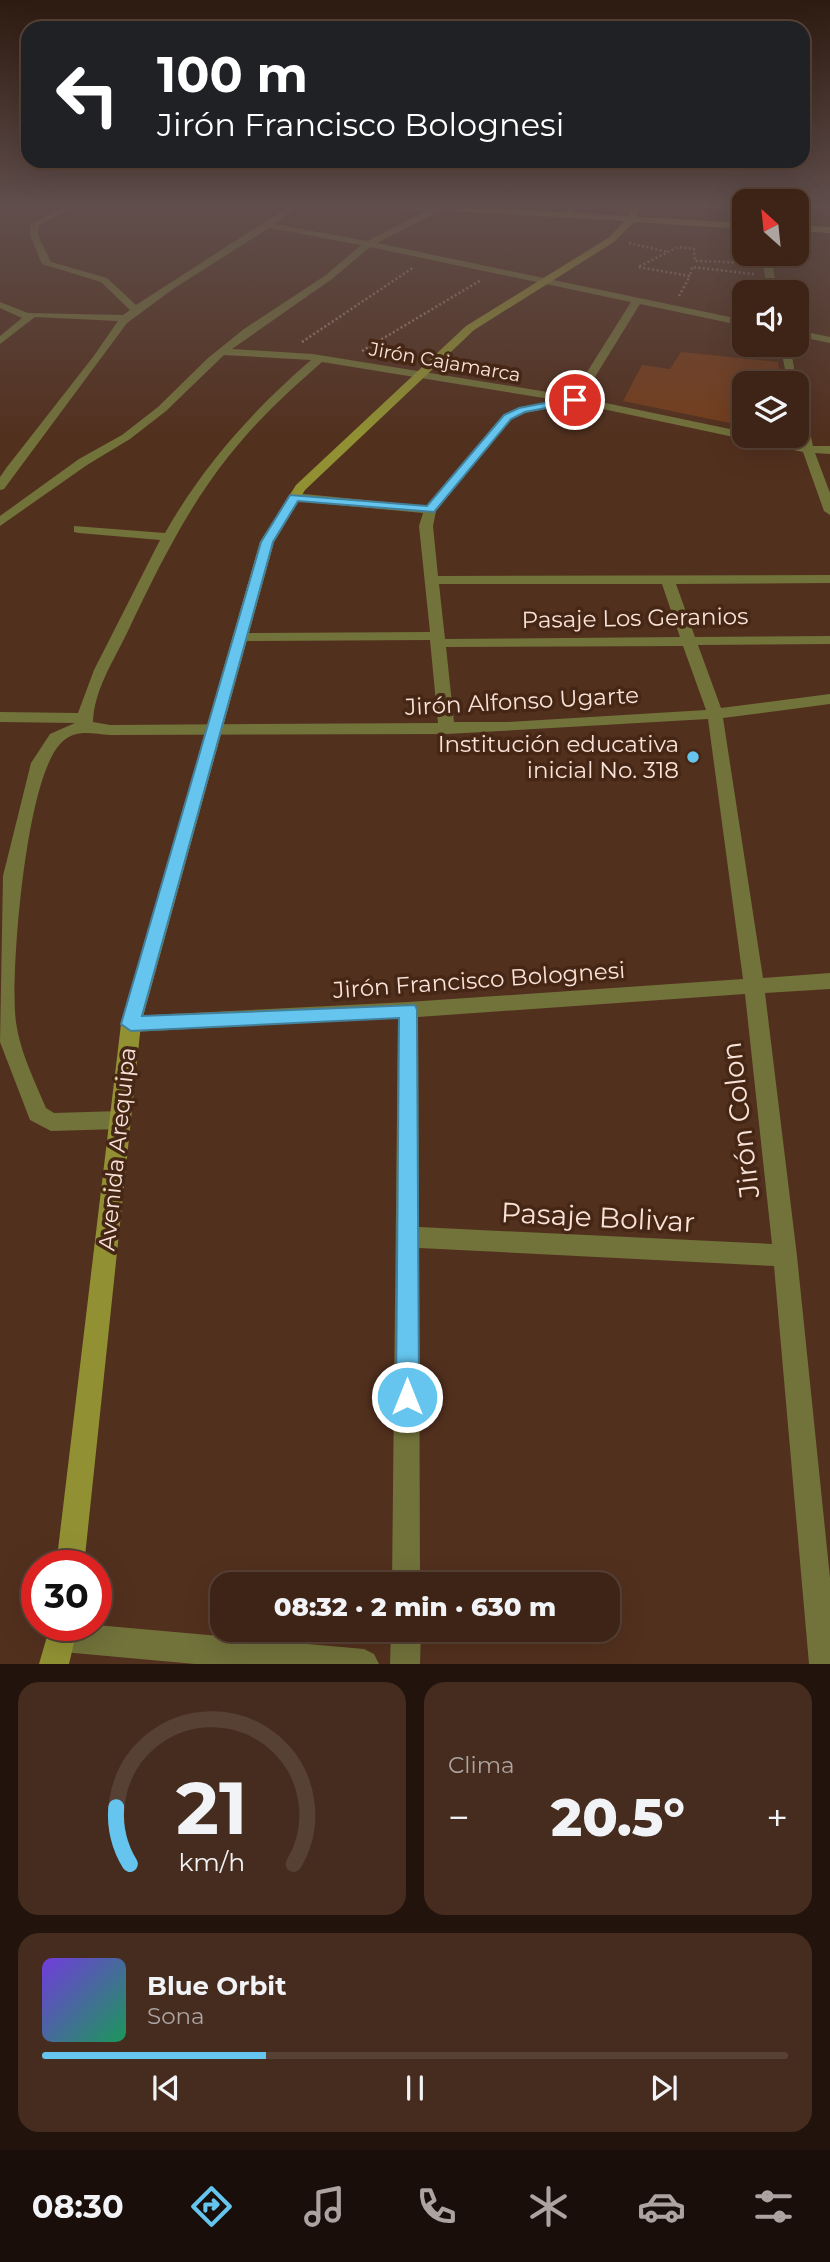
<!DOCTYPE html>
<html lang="es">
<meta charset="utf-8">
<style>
:root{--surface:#3e2416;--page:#452c1f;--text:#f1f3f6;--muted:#ada4a1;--line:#574135;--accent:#65c5ef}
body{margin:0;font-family:Montserrat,sans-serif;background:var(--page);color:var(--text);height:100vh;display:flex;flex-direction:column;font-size:26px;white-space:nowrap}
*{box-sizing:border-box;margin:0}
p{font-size:23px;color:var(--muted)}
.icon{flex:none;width:38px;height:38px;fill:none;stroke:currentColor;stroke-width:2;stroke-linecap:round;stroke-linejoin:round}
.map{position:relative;height:1664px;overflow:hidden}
.details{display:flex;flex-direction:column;gap:18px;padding:18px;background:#22140c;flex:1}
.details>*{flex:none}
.hud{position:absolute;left:21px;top:21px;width:789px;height:147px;border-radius:21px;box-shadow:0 7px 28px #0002,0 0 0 2px var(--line);background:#202124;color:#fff;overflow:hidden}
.needle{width:46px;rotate:333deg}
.fabs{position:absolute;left:732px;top:189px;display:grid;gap:14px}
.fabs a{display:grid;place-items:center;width:77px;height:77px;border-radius:14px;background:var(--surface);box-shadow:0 7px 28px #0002,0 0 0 2px var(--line);font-size:35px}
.speed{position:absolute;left:21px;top:1550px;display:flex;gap:14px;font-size:35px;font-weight:700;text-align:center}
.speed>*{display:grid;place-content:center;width:91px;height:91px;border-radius:50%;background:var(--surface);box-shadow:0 7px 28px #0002,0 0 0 2px var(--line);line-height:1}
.speed .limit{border:10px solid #d22;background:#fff;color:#111}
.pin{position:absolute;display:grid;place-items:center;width:60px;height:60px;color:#fff;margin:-30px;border:4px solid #fff;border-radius:50%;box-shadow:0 2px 7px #0007}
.me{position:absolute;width:77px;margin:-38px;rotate:0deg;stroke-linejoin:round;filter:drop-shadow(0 0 5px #0008)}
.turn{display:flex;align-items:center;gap:24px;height:147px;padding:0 21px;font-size:32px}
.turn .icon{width:91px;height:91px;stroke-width:2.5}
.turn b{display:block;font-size:49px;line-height:60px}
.big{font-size:52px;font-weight:800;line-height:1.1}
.details .card{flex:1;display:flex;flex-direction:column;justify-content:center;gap:10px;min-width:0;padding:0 24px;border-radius:21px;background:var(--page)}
.details .dial{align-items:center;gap:0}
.dial svg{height:182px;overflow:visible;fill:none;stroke:var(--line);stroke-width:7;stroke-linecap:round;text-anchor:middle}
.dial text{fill:var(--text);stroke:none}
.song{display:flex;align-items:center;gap:21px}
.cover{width:84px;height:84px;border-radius:10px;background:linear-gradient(135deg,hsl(260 70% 55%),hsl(150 70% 35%))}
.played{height:7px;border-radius:4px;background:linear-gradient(90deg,var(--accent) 30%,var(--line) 30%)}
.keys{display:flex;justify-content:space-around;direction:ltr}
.heat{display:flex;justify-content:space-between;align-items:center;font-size:38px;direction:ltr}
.details .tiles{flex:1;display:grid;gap:18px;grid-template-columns:1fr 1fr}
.card:last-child{grid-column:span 2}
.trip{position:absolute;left:210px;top:1572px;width:410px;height:70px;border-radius:21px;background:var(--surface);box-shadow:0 7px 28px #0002,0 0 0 2px var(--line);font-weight:800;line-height:70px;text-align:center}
.tabs{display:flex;height:112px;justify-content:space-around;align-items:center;background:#190e09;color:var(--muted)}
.tabs .icon{width:49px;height:49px}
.tabs .on{color:var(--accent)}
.tabs b{font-size:32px;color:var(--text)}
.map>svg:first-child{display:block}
.green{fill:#743d1c}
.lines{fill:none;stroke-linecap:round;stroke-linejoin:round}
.path{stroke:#9c8071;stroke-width:2.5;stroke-dasharray:2 2.5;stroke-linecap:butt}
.street{fill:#72723b;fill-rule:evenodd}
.secondary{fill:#919133;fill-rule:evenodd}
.route{fill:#65c5ef;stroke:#42809b;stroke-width:2}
.poi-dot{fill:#65c5ef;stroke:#462614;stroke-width:2.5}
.labels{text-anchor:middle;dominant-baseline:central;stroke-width:7;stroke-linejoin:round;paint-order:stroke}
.far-street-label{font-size:19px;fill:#f9e3d8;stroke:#462614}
.street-label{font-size:23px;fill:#f9e3d8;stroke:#462614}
.poi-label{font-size:23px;fill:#f9e3d8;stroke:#462614;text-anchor:end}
.near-street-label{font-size:28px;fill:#f9e3d8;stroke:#462614}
</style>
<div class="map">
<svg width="830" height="1664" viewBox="0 0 830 1664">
<rect width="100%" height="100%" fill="#52301e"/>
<!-- green -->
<polygon class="green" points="681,352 778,362 781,383 744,383 744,426 623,401 642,365 670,369"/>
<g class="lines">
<!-- path -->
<g class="path">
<polyline points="629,243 668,252"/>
<polyline points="754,274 692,267 690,276 638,267 678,247 694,249 695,261 755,263"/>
<polyline points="679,296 690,276"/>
<polyline points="302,342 414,267"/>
<polyline points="362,351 481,280"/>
</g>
<!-- street -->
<g class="street">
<path d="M 67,205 L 77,205 L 39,225 L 38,235 L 51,262 L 107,278 L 136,305 L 291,205 L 300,205 L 275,224 L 367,241 L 434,207 L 440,207 L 440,211 L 377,243 L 744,320 L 744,326 L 640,304 L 582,398 L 744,432 L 744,436 L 761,436 L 801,444 L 796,423 L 796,394 L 802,397 L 813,446 L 830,446 L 830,454 L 815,453 L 830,493 L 830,515 L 824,511 L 803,452 L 575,403 L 525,413 L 511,419 L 436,511 L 433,526 L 438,576 L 830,575 L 830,583 L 676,584 L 695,637 L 830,636 L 830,644 L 698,645 L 721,708 L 830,694 L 830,704 L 723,718 L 763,978 L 830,973 L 830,989 L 765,993 L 797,1256 L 830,1578 L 830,1664 L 809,1664 L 774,1266 L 419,1248 L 420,1584 L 392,1584 L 398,1018 L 131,1032 L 124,1030 L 121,1024 L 124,1018 L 131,1016 L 408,1002 L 743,979 L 708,719 L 447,734 L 110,735 C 92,734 76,728 61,743 C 26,778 12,960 15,1012 C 17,1046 33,1077 46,1108 L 54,1113 L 120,1111 L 128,1114 L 131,1120 L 128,1126 L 120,1129 L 51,1131 L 30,1120 L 0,1042 L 3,876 L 31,763 L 50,734 L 75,723 L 0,722 L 0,712 L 78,713 L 94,670 L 160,540 L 79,533 L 74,532 L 74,526 L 165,533 C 203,466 253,410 311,360 L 224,355 L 166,411 L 130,439 L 87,465 L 0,526 L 0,516 L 79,459 L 122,435 L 158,407 L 208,358 L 244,329 L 326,275 L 361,245 L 269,228 L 173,289 L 127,323 L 4,489 L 0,490 L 0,477 L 7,467 L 93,357 L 118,321 L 35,317 L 0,344 L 0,336 L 22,318 L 0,308 L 0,302 L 28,313 L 123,315 L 130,310 L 101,282 L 42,264 L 30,235 L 31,224 ZM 370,247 L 631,302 L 572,396 L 313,354 L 232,349 L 332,279 ZM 322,362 L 556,400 L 518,408 L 503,415 L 427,506 L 294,493 L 288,497 L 294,501 L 423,513 L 419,526 L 430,632 L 239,633 L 232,637 L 239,641 L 430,640 L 438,723 L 110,725 L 93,722 C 94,690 114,660 127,633 C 156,572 186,510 228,457 C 256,421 289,391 322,362 ZM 439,584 L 662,584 L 680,637 L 445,639 ZM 683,646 L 706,710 L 507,722 L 454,722 L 446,647 ZM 745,994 L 772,1244 L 419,1227 L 418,1017 Z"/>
<polygon points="569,205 577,205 568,218 562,218"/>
<polygon points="762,254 771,254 777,292 767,292"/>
<polygon points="796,330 830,337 830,343 796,336"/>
<polygon points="780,345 790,345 797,385 788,383"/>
<polygon points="96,1625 364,1649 374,1654 379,1664 195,1664 63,1652 53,1647 48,1637 55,1626"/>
<polygon points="391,1629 421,1629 420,1664 390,1664"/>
</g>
<!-- secondary -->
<g class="secondary">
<polygon points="395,205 434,205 628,216 632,205 640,205 636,217 744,223 744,229 634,222 614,242 474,330 305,490 274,542 141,1024 84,1566 56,1566 121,1024 260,542 296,485 466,326 608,238 625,221 399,208"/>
<polygon points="796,225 830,227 830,233 796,231"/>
<polygon points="50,1626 78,1626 69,1664 39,1664"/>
</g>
</g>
<!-- sky -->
<linearGradient id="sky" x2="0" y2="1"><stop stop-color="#2d1a10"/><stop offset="0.47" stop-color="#604e4c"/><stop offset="1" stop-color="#604e4c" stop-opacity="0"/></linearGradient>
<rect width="830" height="438" fill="url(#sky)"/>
<!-- route -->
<polygon class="route" points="575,397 580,400 578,402 525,412 511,419 434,512 298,501 273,542 142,1016 415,1005 417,1010 419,1397 415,1405 407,1409 399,1405 396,1397 399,1018 131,1031 121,1024 261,542 290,495 427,506 504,415 519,408"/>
<!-- markers -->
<circle class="poi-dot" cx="693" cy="757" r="7"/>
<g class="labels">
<!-- far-street labels -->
<g class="far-street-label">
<text transform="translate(445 362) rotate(10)">Jirón Cajamarca</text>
</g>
<!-- street labels -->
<g class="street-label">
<text transform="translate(635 618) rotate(-1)">Pasaje Los Geranios</text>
<text transform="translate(522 701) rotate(-3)">Jirón Alfonso Ugarte</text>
<text transform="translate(479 980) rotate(-4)">Jirón Francisco Bolognesi</text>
<text transform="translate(117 1149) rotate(-84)">Avenida Arequipa</text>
</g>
<!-- poi labels -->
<g class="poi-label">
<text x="679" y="744">Institución educativa<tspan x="679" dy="26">inicial No. 318</tspan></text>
</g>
<!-- near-street labels -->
<g class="near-street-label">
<text transform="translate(740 1120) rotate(-97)">Jirón Colon</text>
<text transform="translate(598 1217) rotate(3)">Pasaje Bolivar</text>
</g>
</g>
</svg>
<div class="fabs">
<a><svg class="needle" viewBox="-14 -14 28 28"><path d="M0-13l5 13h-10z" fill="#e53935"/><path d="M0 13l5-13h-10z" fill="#ada4a1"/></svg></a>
<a><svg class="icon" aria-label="sound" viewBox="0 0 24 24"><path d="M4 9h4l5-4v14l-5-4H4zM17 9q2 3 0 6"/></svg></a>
<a><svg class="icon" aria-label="layers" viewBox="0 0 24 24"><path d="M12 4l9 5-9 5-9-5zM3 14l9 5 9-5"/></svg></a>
</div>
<div class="speed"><div class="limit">30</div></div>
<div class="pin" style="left:575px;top:400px;background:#d93025"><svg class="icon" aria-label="arrive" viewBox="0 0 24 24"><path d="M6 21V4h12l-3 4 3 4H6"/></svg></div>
<svg class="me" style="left:407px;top:1397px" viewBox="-20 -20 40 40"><circle r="17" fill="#65c5ef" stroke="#fff" stroke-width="3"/><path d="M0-11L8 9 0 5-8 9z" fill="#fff"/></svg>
<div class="trip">08:32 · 2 min · 630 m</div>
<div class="hud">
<div class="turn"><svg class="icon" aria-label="left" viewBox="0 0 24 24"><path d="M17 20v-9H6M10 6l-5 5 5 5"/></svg><div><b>100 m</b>Jirón Francisco Bolognesi</div></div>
</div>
</div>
<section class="details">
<div class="tiles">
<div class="card dial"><svg viewBox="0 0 100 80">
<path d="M14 69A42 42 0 1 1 86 69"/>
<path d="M14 69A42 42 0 0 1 8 44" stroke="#65c5ef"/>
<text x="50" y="56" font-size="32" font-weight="700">21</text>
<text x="50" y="72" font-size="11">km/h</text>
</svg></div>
<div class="card"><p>Clima</p>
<div class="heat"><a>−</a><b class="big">20.5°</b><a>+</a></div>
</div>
<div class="card">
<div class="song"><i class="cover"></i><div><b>Blue Orbit</b><p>Sona</p></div></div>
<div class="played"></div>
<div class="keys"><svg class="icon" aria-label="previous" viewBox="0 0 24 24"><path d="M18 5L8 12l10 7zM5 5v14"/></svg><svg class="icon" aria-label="pause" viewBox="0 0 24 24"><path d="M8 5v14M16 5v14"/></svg><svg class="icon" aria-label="next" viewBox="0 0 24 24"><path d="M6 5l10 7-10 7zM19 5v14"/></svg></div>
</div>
</div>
</section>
<nav class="tabs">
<b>08:30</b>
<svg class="icon on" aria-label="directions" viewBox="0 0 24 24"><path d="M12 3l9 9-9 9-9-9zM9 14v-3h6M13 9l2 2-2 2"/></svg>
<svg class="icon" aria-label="music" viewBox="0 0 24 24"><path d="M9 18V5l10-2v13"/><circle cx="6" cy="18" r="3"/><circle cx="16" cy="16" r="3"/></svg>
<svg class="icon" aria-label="phone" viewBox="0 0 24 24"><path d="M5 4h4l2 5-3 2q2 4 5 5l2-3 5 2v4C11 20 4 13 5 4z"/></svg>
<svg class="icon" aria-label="climate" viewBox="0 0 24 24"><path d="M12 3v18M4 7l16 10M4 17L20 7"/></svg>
<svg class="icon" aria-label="car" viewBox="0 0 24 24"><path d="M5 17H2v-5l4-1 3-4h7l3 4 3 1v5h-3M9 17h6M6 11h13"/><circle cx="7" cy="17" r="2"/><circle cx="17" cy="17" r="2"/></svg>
<svg class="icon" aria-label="filters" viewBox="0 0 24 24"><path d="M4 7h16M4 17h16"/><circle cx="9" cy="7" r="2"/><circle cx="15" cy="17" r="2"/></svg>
</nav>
